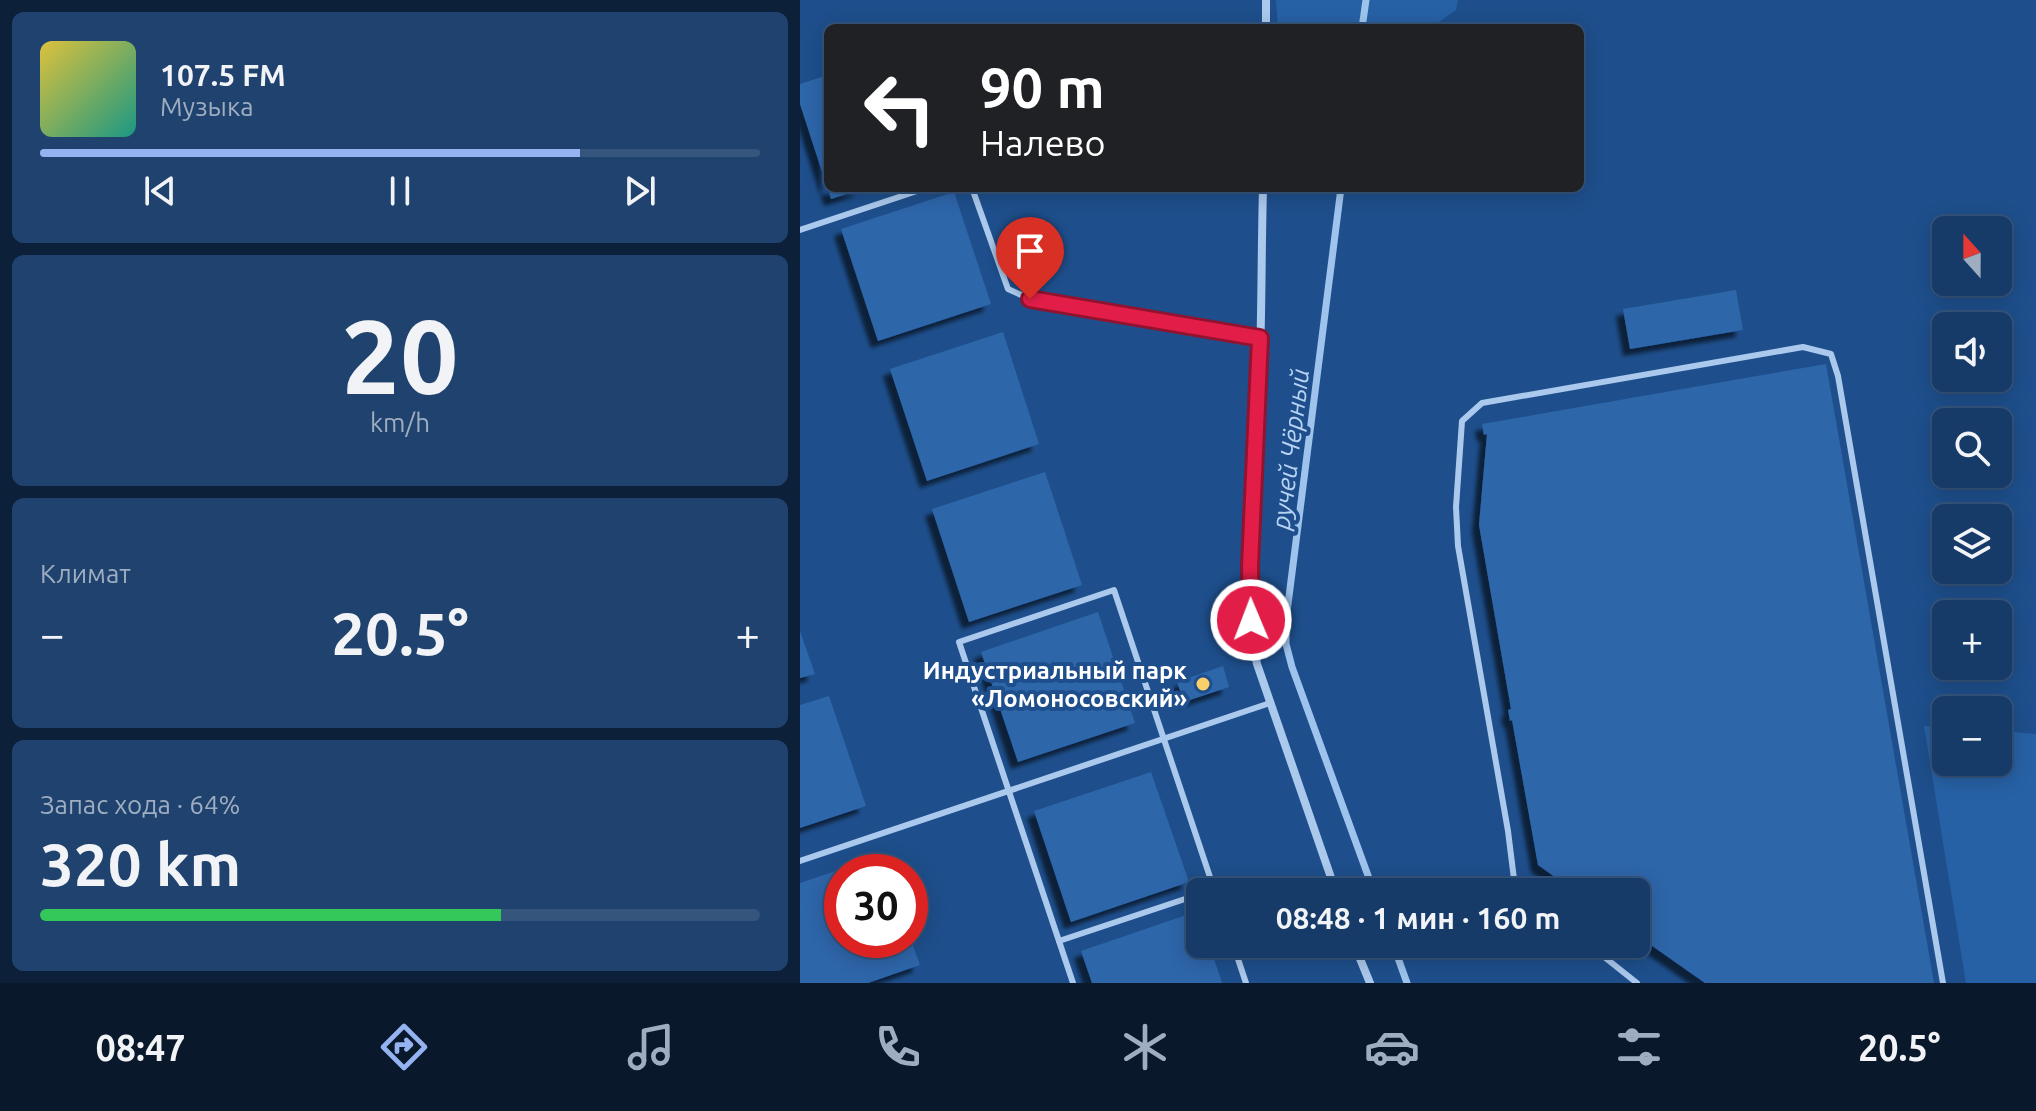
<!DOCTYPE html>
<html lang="ru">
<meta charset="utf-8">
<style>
:root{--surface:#163b69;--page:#1f426f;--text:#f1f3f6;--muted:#9eadc0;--line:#35557d;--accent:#95b2f1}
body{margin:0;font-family:Ubuntu,sans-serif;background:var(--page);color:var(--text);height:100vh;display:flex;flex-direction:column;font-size:30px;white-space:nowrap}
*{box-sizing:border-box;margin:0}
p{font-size:26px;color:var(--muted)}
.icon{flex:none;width:44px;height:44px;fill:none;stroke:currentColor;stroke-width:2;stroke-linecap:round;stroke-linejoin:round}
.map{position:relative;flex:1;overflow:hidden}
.side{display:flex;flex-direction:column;gap:12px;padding:12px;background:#0c203a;width:800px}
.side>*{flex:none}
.banner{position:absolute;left:24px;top:24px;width:760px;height:168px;border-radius:12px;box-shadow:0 4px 20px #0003,0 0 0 2px var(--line);background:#202124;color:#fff;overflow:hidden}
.needle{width:52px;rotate:339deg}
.controls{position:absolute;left:1132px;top:216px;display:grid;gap:16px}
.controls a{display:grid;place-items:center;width:80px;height:80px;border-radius:12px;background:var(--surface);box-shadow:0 4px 20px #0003,0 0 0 2px var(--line);font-size:40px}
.speed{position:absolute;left:24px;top:854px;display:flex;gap:16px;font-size:40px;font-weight:700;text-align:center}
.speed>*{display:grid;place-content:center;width:104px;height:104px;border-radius:50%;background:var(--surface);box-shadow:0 4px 20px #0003,0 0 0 2px var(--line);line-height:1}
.speed .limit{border:12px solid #d22;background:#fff;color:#111}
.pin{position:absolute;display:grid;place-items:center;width:68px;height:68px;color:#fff;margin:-82px -34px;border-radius:50% 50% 50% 0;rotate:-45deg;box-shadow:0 0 8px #0007}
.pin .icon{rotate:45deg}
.me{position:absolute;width:88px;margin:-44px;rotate:359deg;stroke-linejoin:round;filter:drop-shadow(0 0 6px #0008)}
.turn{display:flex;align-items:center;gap:28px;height:168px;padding:0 24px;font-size:36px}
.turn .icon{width:104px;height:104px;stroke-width:2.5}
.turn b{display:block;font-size:56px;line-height:68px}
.big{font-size:60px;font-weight:700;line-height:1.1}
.side .widget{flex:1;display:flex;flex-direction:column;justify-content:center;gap:12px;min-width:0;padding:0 28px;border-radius:12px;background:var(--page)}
.side .dial{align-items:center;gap:0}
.dial b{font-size:104px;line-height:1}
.song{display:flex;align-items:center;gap:24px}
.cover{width:96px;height:96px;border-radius:12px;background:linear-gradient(135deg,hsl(50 70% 55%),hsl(170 70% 35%))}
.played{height:8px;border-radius:4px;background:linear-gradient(90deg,var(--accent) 75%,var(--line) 75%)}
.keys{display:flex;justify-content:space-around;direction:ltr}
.heat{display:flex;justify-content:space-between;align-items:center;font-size:44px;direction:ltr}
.charge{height:12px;border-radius:6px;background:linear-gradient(90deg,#34c759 64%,var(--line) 0)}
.trip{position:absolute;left:386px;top:878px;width:464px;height:80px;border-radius:12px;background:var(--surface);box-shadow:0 4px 20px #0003,0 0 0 2px var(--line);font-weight:700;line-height:80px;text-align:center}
.tab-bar{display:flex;height:128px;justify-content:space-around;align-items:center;background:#09182a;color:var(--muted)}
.tab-bar .icon{width:56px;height:56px}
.tab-bar .on{color:var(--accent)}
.tab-bar b{font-size:36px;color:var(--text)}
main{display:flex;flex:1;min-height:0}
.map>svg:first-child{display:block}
.green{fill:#2761a5}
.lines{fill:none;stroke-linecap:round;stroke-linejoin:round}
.stream{stroke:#9ec4ee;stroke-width:7}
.building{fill:#2d66aa;filter:url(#shadow)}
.lane{stroke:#abc9ec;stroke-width:6}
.street{stroke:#abc9ec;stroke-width:8}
.route-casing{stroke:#92132f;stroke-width:20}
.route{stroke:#e11d48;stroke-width:14}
.poi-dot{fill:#fbd06a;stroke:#1e4f8c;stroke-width:3}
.labels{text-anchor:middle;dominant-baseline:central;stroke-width:8;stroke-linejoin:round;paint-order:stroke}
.poi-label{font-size:24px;font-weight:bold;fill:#fff;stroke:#1e4f8c;text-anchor:end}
.water-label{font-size:26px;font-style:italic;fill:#b7d3f3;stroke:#1e4f8c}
</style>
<main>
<section class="side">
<div class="widget">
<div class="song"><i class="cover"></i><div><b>107.5 FM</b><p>Музыка</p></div></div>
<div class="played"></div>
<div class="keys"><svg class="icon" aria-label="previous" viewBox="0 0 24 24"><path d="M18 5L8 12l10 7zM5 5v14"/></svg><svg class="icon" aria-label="pause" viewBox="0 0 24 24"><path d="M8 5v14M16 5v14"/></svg><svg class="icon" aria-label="next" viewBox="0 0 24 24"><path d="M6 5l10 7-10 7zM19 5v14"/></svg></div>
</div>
<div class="widget dial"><b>20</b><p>km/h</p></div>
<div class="widget"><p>Климат</p>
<div class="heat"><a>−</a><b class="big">20.5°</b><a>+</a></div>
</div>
<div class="widget"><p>Запас хода · 64%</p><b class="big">320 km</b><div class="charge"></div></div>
</section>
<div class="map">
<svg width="1236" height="983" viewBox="0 0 1236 983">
<defs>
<filter id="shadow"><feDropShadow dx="-7" dy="7" stdDeviation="2" flood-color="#0009"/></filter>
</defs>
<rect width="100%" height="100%" fill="#1e4f8c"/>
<!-- green -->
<g class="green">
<polygon points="476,0 658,0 656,10 630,28 478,28"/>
<polygon points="1124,726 1146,727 1146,762 1198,762 1198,731 1236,734 1236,983 1166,983"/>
</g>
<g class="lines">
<!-- stream -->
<g class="stream">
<polyline points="562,28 566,0"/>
<polyline points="541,188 486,620 486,644 492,667 574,892"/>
<polyline points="593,944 607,983"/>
</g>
</g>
<!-- building -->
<g class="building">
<polygon points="28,75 28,187 27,187 0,104 0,84"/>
<polygon points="28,188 62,188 62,189 31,199"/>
<polygon points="154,192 191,304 78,341 41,229"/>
<polygon points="936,290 943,330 830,349 823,309"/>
<polygon points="203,332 239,444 127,481 90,369"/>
<polygon points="1026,364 1134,983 905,983 848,943 842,951 831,944 836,944 836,892 776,892 738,865 712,720 710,721 708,710 711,709 679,525 687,434 684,435 682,424"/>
<polygon points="245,472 282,585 169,622 132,509"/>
<polygon points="298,612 335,723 218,762 181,652"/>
<polygon points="0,631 15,674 0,678"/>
<polygon points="423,666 429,687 384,702 377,682"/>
<polygon points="29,696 66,806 0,828 0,705"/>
<polygon points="351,772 389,882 271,922 234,811"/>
<polygon points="83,855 88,872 42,872 42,940 111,940 120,965 68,983 0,983 0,883"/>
<polygon points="398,911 400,944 409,944 422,983 292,983 281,951"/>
</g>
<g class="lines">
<!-- lane -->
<g class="lane">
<polyline points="172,188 208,289 230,299 460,338"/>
<polyline points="0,230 126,188"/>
<polyline points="0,861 470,703"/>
<polyline points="721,892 715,887 708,831 658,546 656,507 662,421 682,403 1003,347 1031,354 1038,376 1143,983"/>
<polyline points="259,941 400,894"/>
<polyline points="433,944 446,983"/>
<polyline points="788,944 837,983"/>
<polyline points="273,983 159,642 314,590 415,892"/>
</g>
<!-- street -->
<g class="street">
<polyline points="466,28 466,0"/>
<path d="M 463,188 C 461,263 462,339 458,414 C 454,496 439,584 457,664 L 536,892"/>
<polyline points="554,944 570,983"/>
</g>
</g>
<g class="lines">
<!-- route casing -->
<g class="route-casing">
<polyline id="route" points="230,299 460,338 450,566 451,620"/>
</g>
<!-- route -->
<use href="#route" class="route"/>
</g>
<!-- markers -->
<circle class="poi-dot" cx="403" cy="684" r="8"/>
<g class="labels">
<!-- poi labels -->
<g class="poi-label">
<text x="387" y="670">Индустриальный парк<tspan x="387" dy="28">«Ломоносовский»</tspan></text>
</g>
<!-- water labels -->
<g class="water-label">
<text transform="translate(490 449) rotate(-83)">ручей Чёрный</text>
</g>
</g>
</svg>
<div class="controls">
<a><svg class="needle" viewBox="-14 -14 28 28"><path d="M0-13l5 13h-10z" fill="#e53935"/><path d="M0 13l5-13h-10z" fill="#9eadc0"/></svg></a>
<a><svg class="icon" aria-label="sound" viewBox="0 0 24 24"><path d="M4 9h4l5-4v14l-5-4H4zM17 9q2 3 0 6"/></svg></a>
<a><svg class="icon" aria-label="search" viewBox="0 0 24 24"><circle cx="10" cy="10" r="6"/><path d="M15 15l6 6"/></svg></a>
<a><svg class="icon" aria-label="layers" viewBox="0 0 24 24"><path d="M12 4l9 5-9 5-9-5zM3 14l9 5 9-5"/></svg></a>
<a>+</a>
<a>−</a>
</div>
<div class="speed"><div class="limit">30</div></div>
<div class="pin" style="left:230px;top:299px;background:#d93025"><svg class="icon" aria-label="arrive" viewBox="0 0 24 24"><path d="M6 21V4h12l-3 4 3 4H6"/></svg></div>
<svg class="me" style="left:451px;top:620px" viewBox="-20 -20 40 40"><circle r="17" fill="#e11d48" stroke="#fff" stroke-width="3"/><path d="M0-11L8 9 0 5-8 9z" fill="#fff"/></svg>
<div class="trip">08:48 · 1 мин · 160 m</div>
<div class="banner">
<div class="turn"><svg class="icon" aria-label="left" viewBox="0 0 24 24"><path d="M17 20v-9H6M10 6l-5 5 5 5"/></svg><div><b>90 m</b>Налево</div></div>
</div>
</div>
</main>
<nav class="tab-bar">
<b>08:47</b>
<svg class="icon on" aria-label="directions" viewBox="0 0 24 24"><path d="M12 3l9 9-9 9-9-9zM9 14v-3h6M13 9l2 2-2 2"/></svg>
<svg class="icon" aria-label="music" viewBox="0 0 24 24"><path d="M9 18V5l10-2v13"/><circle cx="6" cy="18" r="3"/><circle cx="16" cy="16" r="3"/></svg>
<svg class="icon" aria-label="phone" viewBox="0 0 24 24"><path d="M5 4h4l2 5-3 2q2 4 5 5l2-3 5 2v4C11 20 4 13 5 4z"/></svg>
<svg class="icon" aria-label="climate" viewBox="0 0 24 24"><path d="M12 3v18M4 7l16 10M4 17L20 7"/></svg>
<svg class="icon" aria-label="car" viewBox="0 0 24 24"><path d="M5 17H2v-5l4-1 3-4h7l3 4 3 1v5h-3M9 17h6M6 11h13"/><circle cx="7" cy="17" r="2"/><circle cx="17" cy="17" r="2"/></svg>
<svg class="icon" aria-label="filters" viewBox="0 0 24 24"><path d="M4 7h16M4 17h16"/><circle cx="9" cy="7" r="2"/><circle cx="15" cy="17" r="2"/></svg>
<b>20.5°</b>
</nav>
